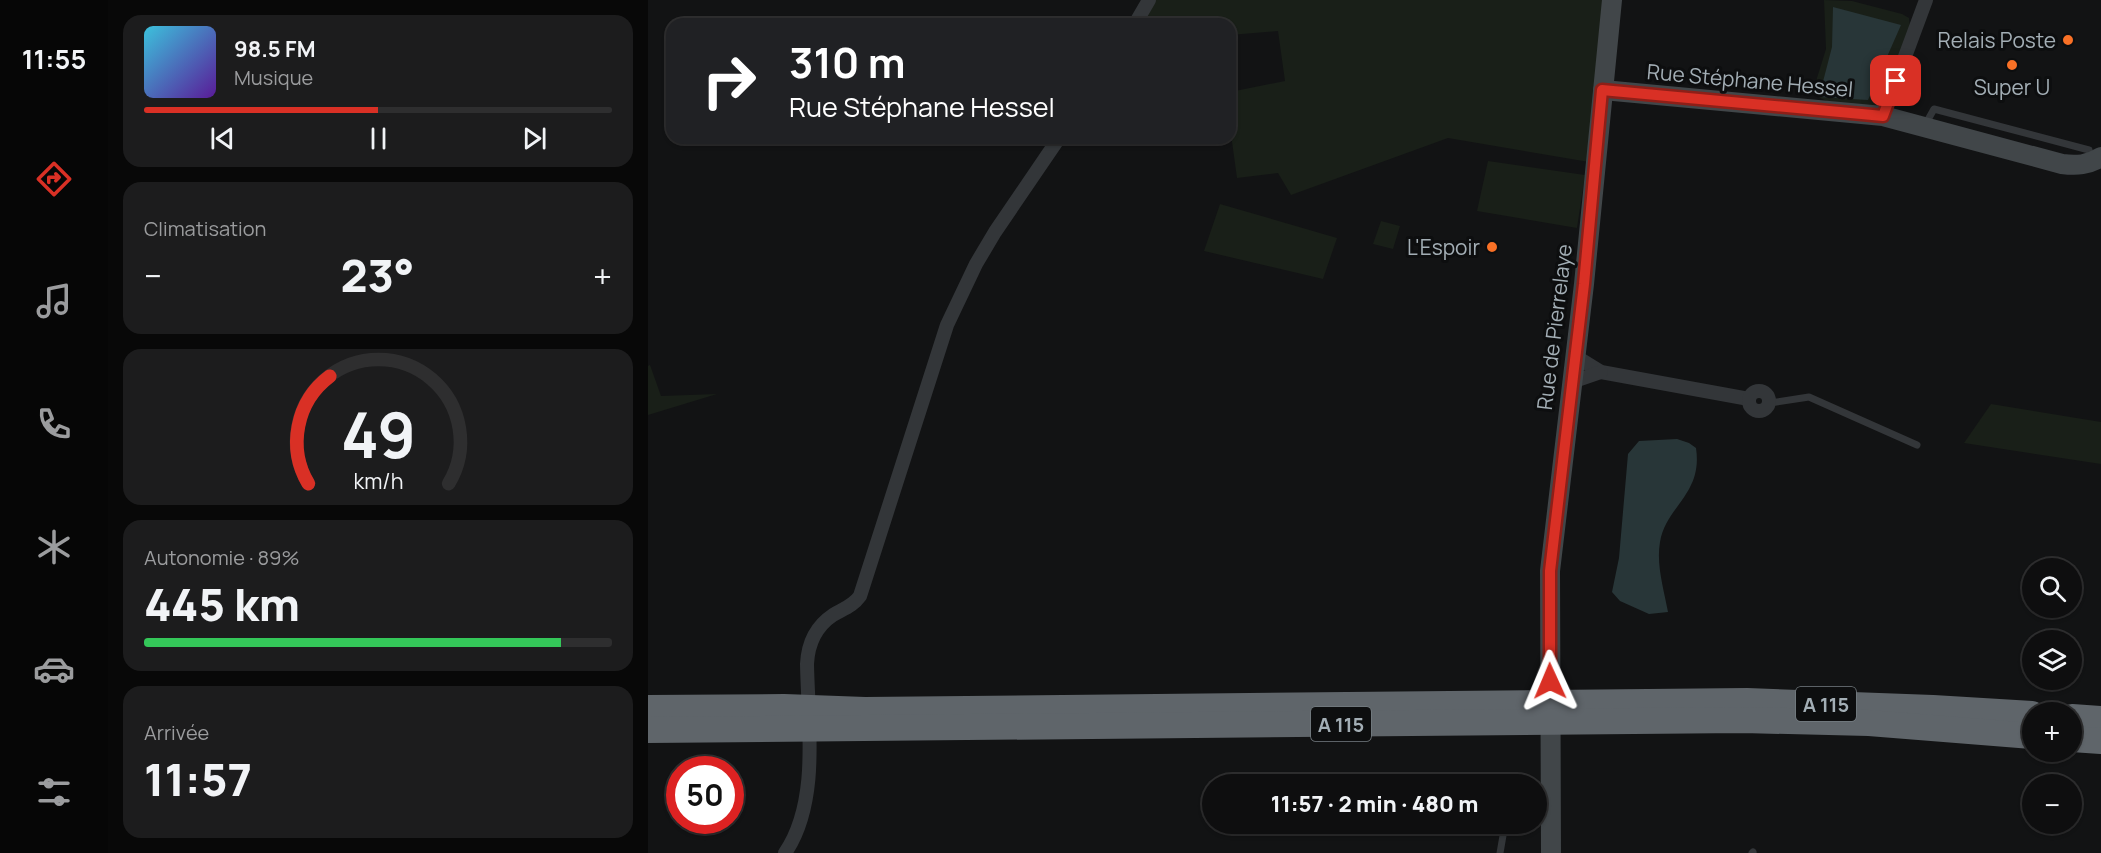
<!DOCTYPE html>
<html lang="fr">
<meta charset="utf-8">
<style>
:root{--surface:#0e0e0f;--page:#1c1c1d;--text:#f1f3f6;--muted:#9b9c9e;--line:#2e2e2f;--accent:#d93025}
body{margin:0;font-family:Manrope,sans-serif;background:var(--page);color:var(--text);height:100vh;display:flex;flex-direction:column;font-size:22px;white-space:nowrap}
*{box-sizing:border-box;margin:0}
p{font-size:20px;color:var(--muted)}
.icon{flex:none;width:33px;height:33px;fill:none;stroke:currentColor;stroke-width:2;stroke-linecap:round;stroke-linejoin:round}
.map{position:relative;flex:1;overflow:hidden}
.side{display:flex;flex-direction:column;gap:15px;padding:15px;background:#080808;width:540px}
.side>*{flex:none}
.top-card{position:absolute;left:18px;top:18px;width:570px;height:126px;border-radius:18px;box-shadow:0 2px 4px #0004,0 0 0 2px var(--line);background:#202124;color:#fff;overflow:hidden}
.buttons{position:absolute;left:1374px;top:558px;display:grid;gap:12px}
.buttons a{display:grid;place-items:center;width:60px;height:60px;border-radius:50%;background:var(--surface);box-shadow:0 2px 4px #0004,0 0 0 2px var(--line);font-size:30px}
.speed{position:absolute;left:18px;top:756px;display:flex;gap:12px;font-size:30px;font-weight:700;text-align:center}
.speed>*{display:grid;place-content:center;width:78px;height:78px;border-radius:50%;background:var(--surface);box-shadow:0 2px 4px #0004,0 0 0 2px var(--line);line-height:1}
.speed .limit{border:9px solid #d22;background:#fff;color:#111}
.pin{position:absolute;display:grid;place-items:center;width:51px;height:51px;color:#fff;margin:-26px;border-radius:12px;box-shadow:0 3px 9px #0006}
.me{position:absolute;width:66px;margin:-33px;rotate:359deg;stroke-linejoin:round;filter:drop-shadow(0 0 4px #0008)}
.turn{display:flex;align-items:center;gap:21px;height:126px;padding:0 24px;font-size:27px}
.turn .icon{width:78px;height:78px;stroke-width:2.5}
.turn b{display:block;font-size:42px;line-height:51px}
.big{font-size:45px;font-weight:800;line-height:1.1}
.side .card{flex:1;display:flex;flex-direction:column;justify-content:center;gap:9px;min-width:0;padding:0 21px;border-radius:18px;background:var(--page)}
.side .dial{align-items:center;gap:0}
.dial svg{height:156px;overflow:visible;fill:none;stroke:var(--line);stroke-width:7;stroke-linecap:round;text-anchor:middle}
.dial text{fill:var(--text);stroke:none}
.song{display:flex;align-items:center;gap:18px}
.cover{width:72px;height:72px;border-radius:9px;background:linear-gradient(135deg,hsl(190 70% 55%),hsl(270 70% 35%))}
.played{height:6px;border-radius:3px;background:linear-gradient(90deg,var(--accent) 50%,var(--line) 50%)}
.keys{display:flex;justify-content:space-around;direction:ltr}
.heat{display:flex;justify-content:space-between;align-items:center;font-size:33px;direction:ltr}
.charge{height:9px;border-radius:4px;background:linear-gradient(90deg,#34c759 89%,var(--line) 0)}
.trip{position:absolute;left:554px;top:774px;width:345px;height:60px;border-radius:30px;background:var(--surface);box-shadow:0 2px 4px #0004,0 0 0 2px var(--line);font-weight:800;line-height:60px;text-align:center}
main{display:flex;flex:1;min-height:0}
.tabs{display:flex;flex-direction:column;width:108px;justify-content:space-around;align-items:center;background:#060606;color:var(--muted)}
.tabs .icon{width:42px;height:42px}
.tabs .on{color:var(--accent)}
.tabs b{font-size:27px;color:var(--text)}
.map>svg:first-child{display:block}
.green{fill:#191f18}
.water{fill:#283638}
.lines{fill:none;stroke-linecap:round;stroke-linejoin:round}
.lane{stroke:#333639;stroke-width:7}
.street{stroke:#333639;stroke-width:14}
.secondary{stroke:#414649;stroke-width:20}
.highway{stroke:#5f656a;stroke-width:26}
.route-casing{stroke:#8d1f18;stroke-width:15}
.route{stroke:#d93025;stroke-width:10}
.poi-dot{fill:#f97126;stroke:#0d0e0f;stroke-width:2}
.labels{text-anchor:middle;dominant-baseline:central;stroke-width:6;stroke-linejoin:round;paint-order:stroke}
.shield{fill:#0d0e0f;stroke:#767e83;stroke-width:1.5}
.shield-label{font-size:20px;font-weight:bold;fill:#a3aeb5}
.poi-label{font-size:21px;fill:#a3aeb5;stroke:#0d0e0f;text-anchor:end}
.street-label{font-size:21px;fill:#a3aeb5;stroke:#0d0e0f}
</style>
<main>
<nav class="tabs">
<b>11:55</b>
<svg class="icon on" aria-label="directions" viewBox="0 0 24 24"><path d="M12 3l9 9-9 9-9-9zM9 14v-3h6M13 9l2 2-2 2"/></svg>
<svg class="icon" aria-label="music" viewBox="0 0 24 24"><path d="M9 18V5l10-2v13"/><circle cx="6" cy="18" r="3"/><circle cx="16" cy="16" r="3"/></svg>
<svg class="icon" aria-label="phone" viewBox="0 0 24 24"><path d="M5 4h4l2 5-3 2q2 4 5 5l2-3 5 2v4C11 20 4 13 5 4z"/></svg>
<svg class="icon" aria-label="climate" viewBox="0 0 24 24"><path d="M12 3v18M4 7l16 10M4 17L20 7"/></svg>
<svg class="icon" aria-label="car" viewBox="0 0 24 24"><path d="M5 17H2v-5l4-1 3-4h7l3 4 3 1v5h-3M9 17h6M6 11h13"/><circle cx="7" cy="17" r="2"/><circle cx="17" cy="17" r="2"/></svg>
<svg class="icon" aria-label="filters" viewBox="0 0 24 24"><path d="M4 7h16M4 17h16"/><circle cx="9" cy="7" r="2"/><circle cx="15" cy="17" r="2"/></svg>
</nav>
<section class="side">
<div class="card">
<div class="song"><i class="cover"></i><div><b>98.5 FM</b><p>Musique</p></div></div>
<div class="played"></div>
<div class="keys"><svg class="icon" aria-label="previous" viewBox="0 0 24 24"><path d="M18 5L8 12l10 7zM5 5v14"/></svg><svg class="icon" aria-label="pause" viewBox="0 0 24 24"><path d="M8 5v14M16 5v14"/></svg><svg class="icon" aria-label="next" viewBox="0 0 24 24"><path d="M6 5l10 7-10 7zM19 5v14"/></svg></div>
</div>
<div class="card"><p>Climatisation</p>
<div class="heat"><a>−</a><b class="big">23°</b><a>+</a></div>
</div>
<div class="card dial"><svg viewBox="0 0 100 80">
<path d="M14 69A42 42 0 1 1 86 69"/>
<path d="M14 69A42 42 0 0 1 25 14" stroke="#d93025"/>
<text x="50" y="56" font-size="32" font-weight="700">49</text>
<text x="50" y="72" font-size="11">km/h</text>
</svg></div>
<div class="card"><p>Autonomie · 89%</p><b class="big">445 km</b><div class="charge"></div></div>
<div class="card"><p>Arrivée</p><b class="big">11:57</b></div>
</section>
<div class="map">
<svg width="1453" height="853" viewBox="0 0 1453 853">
<rect width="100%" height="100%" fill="#121314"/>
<!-- green -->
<g class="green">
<polygon points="496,0 964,0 941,162 800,138 643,195 630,173 589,178 582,127 582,92 637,81 630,31 582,35 582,24 482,24"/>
<path d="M 1176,0 L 1204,1 L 1254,14 L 1261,18 L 1262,28 L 1233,102 C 1216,121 1183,103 1164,94 L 1178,49 Z"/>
<polygon points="840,161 937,175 929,228 829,211"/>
<polygon points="572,204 689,238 675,279 556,251"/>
<polygon points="733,221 752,226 745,249 725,244"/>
<polygon points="2,365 13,396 69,394 0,415 0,366"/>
<polygon points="1343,404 1453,422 1453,464 1316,443"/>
</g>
<!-- water -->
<g class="water">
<polygon points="1185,7 1253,25 1220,100 1171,97 1184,47"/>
<path d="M 1029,439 L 1041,443 L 1048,448 C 1055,494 1018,506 1012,542 C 1008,565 1016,590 1020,612 L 1001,614 L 972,601 L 964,592 L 971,558 L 980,454 L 991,441 Z"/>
</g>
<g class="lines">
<!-- lane -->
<g class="lane">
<polyline points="1277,125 1286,109 1441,150"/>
<polyline points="1122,403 1161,397 1269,445"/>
<polyline points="852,853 857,824"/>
<polyline points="1104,853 1105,852"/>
</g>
<!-- street -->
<g class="street">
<polyline points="487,24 501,0"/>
<polyline points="1235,116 1278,0"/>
<polyline points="927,356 953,372 1101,399"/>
<polyline points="924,382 953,372"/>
<circle cx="1111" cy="401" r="10"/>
<path d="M 137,853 C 172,802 160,723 159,664 C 160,644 167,627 185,615 C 195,609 205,606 212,596 L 299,325 L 328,264 L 347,232 L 411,138"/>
</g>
<!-- secondary -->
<g class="secondary">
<path d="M 955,90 L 1235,116 L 1414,164 C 1429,166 1440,165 1453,157"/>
<polyline points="903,853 902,571 936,284 964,0"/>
</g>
<!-- highway -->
<g class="highway">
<polyline points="0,708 136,707 217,710 1099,701 1285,708 1384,714"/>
<polyline points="1424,717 1453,719"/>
<polyline points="0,730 1095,720 1221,723 1384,736"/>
<polyline points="1424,739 1453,741"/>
</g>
</g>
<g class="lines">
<!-- route casing -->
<g class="route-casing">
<polyline id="route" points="902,681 902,571 936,284 954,90 1235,116 1248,81"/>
</g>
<!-- route -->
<use href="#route" class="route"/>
</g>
<!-- markers -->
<g class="poi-dot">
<circle cx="1420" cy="40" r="6"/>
<circle cx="1364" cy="65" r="6"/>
<circle cx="844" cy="247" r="6"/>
</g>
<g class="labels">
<!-- shield labels -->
<g class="shield">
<rect x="1148" y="687" width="60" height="34" rx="4.5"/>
<rect x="663" y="707" width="60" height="34" rx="4.5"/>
</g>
<g class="shield-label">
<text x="1178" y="704">A 115</text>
<text x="693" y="724">A 115</text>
</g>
<!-- poi labels -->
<g class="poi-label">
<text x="1408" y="40">Relais Poste</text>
<text x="1364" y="87" text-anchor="middle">Super U</text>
<text x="832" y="247">L'Espoir</text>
</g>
<!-- street labels -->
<g class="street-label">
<text transform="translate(1102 80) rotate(5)">Rue Stéphane Hessel</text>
<text transform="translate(906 327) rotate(-83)">Rue de Pierrelaye</text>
</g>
</g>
</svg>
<div class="buttons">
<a><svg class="icon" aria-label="search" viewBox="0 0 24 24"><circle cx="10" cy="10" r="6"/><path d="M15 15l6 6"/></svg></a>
<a><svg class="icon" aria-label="layers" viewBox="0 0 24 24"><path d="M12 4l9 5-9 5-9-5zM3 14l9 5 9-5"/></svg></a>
<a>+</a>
<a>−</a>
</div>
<div class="speed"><div class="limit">50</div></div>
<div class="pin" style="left:1248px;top:81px;background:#d93025"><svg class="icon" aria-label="arrive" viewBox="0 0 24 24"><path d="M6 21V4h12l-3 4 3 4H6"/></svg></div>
<svg class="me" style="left:902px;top:681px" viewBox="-20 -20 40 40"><path d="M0-17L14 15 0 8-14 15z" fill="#d93025" stroke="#fff" stroke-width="4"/></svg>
<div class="trip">11:57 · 2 min · 480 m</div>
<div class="top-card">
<div class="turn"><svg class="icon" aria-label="right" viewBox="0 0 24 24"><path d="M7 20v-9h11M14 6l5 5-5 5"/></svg><div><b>310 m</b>Rue Stéphane Hessel</div></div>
</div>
</div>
</main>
